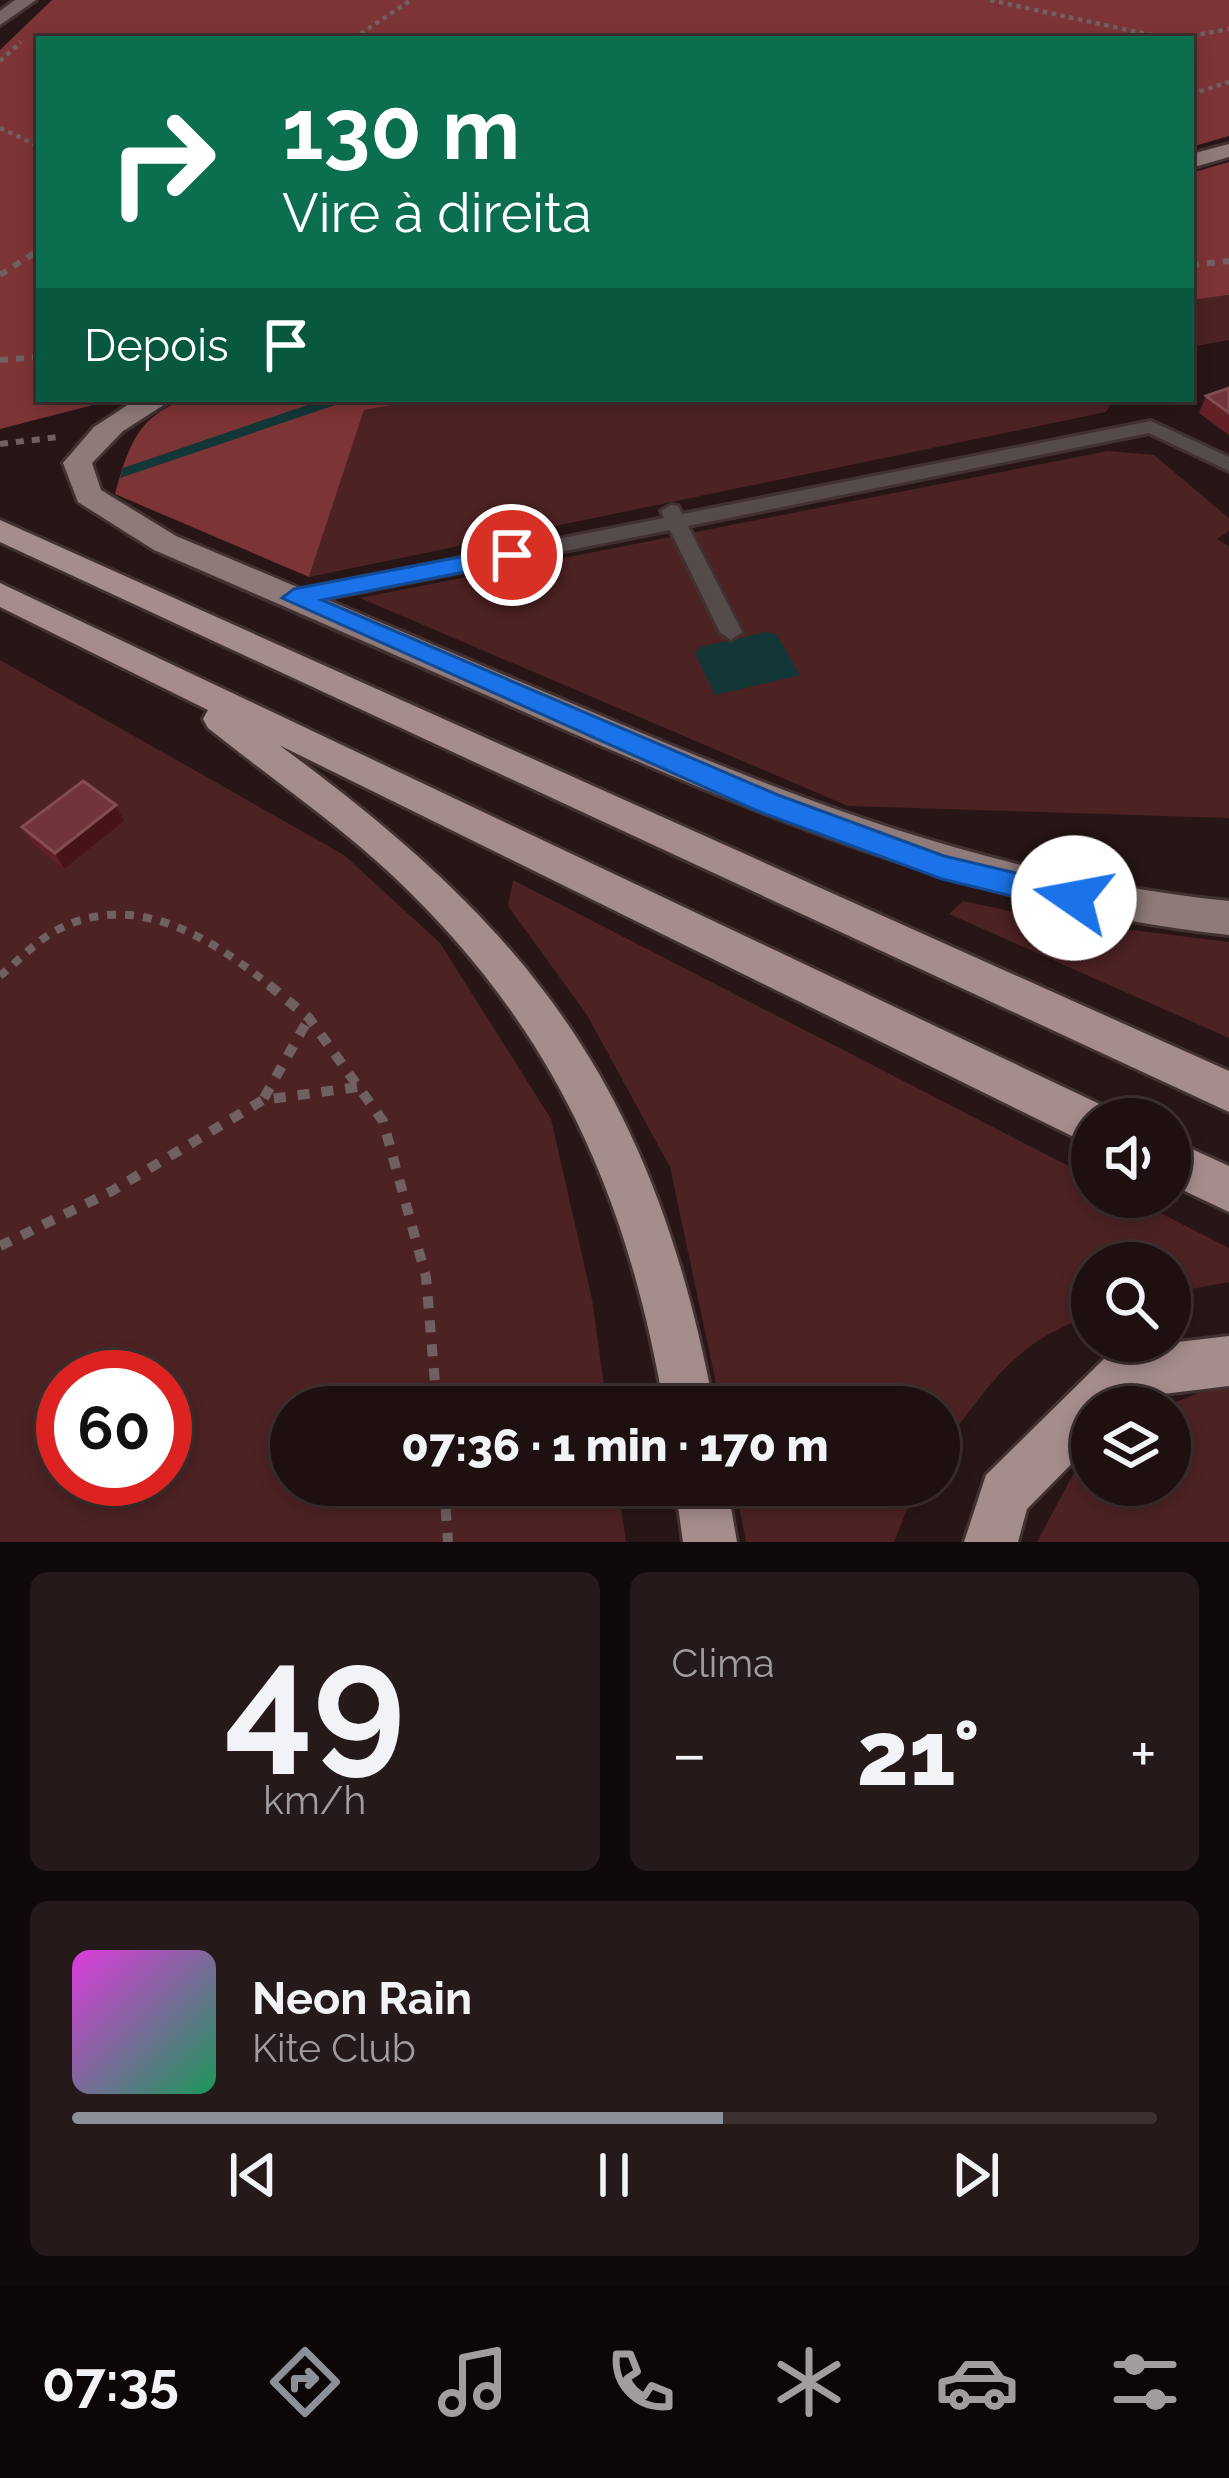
<!DOCTYPE html>
<html lang="pt">
<meta charset="utf-8">
<style>
:root{--surface:#1e1010;--page:#261919;--text:#f1f3f6;--muted:#a19d9f;--line:#3c3030;--accent:#8c9099}
body{margin:0;font-family:Raleway,sans-serif;background:var(--page);color:var(--text);height:100vh;display:flex;flex-direction:column;font-size:45px;white-space:nowrap}
*{box-sizing:border-box;margin:0}
p{font-size:39px;color:var(--muted)}
.icon{flex:none;width:66px;height:66px;fill:none;stroke:currentColor;stroke-width:2;stroke-linecap:round;stroke-linejoin:round}
.map{position:relative;height:1542px;overflow:hidden}
.drawer{display:flex;flex-direction:column;gap:30px;padding:30px;background:#100909;flex:1}
.drawer>*{flex:none}
.top-card{position:absolute;left:36px;top:36px;width:1158px;height:366px;border-radius:0px;box-shadow:0 6px 18px #0003,0 0 0 3px var(--line);background:#0b6e4f;color:#fff;overflow:hidden}
.fabs{position:absolute;left:1071px;top:1098px;display:grid;gap:24px}
.fabs a{display:grid;place-items:center;width:120px;height:120px;border-radius:50%;background:var(--surface);box-shadow:0 6px 18px #0003,0 0 0 3px var(--line);font-size:60px}
.speed{position:absolute;left:36px;top:1350px;display:flex;gap:24px;font-size:60px;font-weight:700;text-align:center}
.speed>*{display:grid;place-content:center;width:156px;height:156px;border-radius:50%;background:var(--surface);box-shadow:0 6px 18px #0003,0 0 0 3px var(--line);line-height:1}
.speed .limit{border:18px solid #d22;background:#fff;color:#111}
.pin{position:absolute;display:grid;place-items:center;width:102px;height:102px;color:#fff;margin:-51px;border:6px solid #fff;border-radius:50%;box-shadow:0 3px 12px #0007}
.me{position:absolute;width:132px;margin:-66px;rotate:282deg;stroke-linejoin:round;filter:drop-shadow(0 0 9px #0008)}
.turn{display:flex;align-items:center;gap:42px;height:252px;padding:0 48px;font-size:54px}
.turn .icon{width:156px;height:156px;stroke-width:2.5}
.turn b{display:block;font-size:84px;line-height:102px}
.then{display:flex;align-items:center;height:114px;padding:0 48px;background:#0003;gap:24px;font-size:45px}
.big{font-size:90px;font-weight:800;line-height:1.1}
.drawer .card{flex:1;display:flex;flex-direction:column;justify-content:center;gap:18px;min-width:0;padding:0 42px;border-radius:18px;background:var(--page)}
.drawer .dial{align-items:center;gap:0}
.dial b{font-size:156px;line-height:1}
.song{display:flex;align-items:center;gap:36px}
.cover{width:144px;height:144px;border-radius:18px;background:linear-gradient(135deg,hsl(300 70% 55%),hsl(150 70% 35%))}
.played{height:12px;border-radius:6px;background:linear-gradient(90deg,var(--accent) 60%,var(--line) 60%)}
.keys{display:flex;justify-content:space-around;direction:ltr}
.heat{display:flex;justify-content:space-between;align-items:center;font-size:66px;direction:ltr}
.drawer .tiles{flex:1;display:grid;gap:30px;grid-template-columns:1fr 1fr}
.card:last-child{grid-column:span 2}
.trip{position:absolute;left:270px;top:1386px;width:690px;height:120px;border-radius:60px;background:var(--surface);box-shadow:0 6px 18px #0003,0 0 0 3px var(--line);font-weight:800;line-height:120px;text-align:center}
.tab-bar{display:flex;height:192px;justify-content:space-around;align-items:center;background:#0c0606;color:var(--muted)}
.tab-bar .icon{width:84px;height:84px}
.tab-bar .on{color:var(--accent)}
.tab-bar b{font-size:54px;color:var(--text)}
.map>svg:first-child{display:block}
.green{fill:#4d2223;fill-rule:evenodd}
.forest{fill:#7d3436}
.water{fill:#133737}
.lines{fill:none;stroke-linecap:round;stroke-linejoin:round}
.lane-casing{stroke:#423131;stroke-width:6}
.secondary-casing{stroke:#423131;stroke-width:6}
.primary-casing{stroke:#423131;stroke-width:6}
.highway-casing{stroke:#423131;stroke-width:6}
.path-far3{stroke:#706060;stroke-width:4.5;stroke-dasharray:4.5 4.5;stroke-linecap:butt}
.path-far2{stroke:#706060;stroke-width:6;stroke-dasharray:8 8;stroke-linecap:butt}
.path-far1{stroke:#706060;stroke-width:8;stroke-dasharray:9 9;stroke-linecap:butt}
.path{stroke:#706060;stroke-width:10;stroke-dasharray:12 12;stroke-linecap:butt}
.lane{fill:#554b4b;fill-rule:evenodd}
.secondary{fill:#756665;fill-rule:evenodd}
.primary{fill:#8e7a79;fill-rule:evenodd}
.highway{fill:#a58d8c;fill-rule:evenodd}
.wall{fill:#632126}
.shaded-wall{fill:#461418}
.building{fill:#713439;stroke:#824d51;stroke-width:3}
.route{fill:#1a73e8;stroke:#114b97;stroke-width:3}
</style>
<div class="map">
<svg width="1229" height="1542" viewBox="0 0 1229 1542">
<rect width="100%" height="100%" fill="#281616"/>
<!-- green -->
<g class="green">
<polygon points="1229,295 1229,340 1191,347 1191,300"/>
<polygon points="426,399 1114,399 1106,412 309,577 364,410"/>
<polygon points="1108,451 1154,455 1229,518 1229,531 1217,539 1229,546 1229,818 848,806 360,598"/>
<path d="M 0,660 L 344,855 L 440,943 L 551,1119 L 592,1299 L 607,1407 L 291,1407 L 291,1485 L 618,1485 L 626,1542 L 0,1542 ZM 63,1377 L 165,1377 L 165,1479 L 63,1479 Z"/>
<path d="M 513,880 L 1092,1178 L 1092,1197 L 1129,1197 L 1229,1248 L 1229,1282 L 1170,1293 L 1170,1263 L 1092,1263 L 1092,1316 C 1015,1339 984,1391 939,1453 L 939,1407 L 721,1407 L 670,1167 L 587,1015 L 508,906 Z"/>
<polygon points="963,901 1052,920 1229,942 1229,1038 949,914"/>
<polygon points="1229,1380 1229,1542 1037,1542 1078,1465 1092,1453 1092,1485 1170,1485 1170,1407 1164,1407"/>
<polygon points="735,1485 917,1485 894,1542 746,1542"/>
</g>
<!-- forest -->
<g class="forest">
<polygon points="52,0 1229,0 1229,136 1191,147 1191,39 39,39 39,399 116,399 0,429 0,50"/>
<polygon points="1229,162 1229,295 1191,300 1191,173"/>
<path d="M 187,399 L 426,399 L 364,410 L 309,577 L 115,494 C 128,448 137,415 187,399 Z"/>
</g>
<!-- water -->
<g class="water">
<polygon points="325,399 353,399 120,478 123,468"/>
<polygon points="767,632 777,635 800,675 715,695 695,654 700,647"/>
</g>
<g class="lines">
<!-- lane casing -->
<g class="lane-casing">
<polygon id="lane" points="1151,421 1229,457 1229,471 1149,433 688,526 742,632 731,640 720,632 670,530 294,605 283,598 294,591 664,518 661,511 671,505 678,506 682,514"/>
</g>
<!-- secondary casing -->
<g class="secondary-casing">
<polygon id="secondary" points="15,0 36,0 0,25 0,11"/>
</g>
<!-- primary casing -->
<g class="primary-casing">
<g id="primary">
<polygon points="1229,144 1229,157 1191,168 1191,154"/>
<path d="M 137,399 L 173,399 L 123,431 L 92,463 L 101,490 L 176,536 C 310,592 444,650 578,706 C 798,800 989,876 1229,901 L 1229,935 C 988,909 783,825 563,729 C 427,669 291,609 154,550 L 78,502 L 63,463 L 94,427 Z"/>
</g>
</g>
<!-- highway casing -->
<g class="highway-casing">
<g id="highway">
<polygon points="0,520 1229,1071 1229,1112 0,542"/>
<path d="M 0,583 L 1108,1108 L 1112,1119 L 1092,1119 L 1092,1144 L 1076,1138 L 279,745 C 536,933 654,1091 714,1407 L 664,1407 C 627,1192 553,1027 393,876 C 335,822 269,777 208,728 L 203,719 L 208,710 L 0,607 Z"/>
<polygon points="1170,1139 1229,1166 1229,1212 1170,1184"/>
<polygon points="1229,1336 1229,1386 1138,1397 1128,1407 1092,1407 1092,1443 1027,1509 1018,1542 964,1542 986,1475 1108,1355 1126,1348"/>
<polygon points="675,1485 727,1485 737,1542 683,1542"/>
</g>
</g>
<!-- path-far3 -->
<g class="path-far3">
<polyline points="990,0 1169,39"/>
<polyline points="353,39 411,0"/>
<polyline points="1174,39 1229,29"/>
<polyline points="0,61 21,42"/>
<polyline points="1191,94 1229,82"/>
<polyline points="0,128 39,146"/>
</g>
<!-- path-far2 -->
<g class="path-far2">
<polyline points="1191,265 1229,261"/>
<polyline points="0,275 39,250"/>
<polyline points="0,360 39,357"/>
<polyline points="0,444 58,437"/>
</g>
<!-- path-far1 -->
<path class="path-far1" d="M 0,976 C 18,961 38,939 59,929 C 137,889 214,940 273,988"/>
<!-- path -->
<g class="path">
<polyline points="269,985 309,1018 383,1121 426,1277 437,1407"/>
<polyline points="264,1098 309,1018"/>
<polyline points="0,1246 112,1191 263,1100 358,1087"/>
<polyline points="444,1485 448,1542"/>
</g>
<!-- lane -->
<use href="#lane" class="lane"/>
<!-- secondary -->
<use href="#secondary" class="secondary"/>
<!-- primary -->
<use href="#primary" class="primary"/>
<!-- highway -->
<use href="#highway" class="highway"/>
</g>
<!-- wall -->
<g class="wall">
<polygon points="1229,388 1229,435 1199,413 1206,396"/>
<polygon points="116,805 124,821 64,869 32,843 22,827"/>
</g>
<!-- shaded-wall -->
<polygon class="shaded-wall" points="116,805 124,821 64,869 55,853"/>
<!-- building -->
<g class="building">
<polygon points="1229,388 1229,413 1206,396"/>
<polygon points="83,781 116,805 55,853 22,827"/>
</g>
<!-- route -->
<polygon class="route" points="512,547 520,550 520,561 322,600 778,795 944,856 1084,889 1089,898 1084,907 1074,911 942,879 758,811 282,598 294,589"/>
</svg>
<div class="fabs">
<a><svg class="icon" aria-label="sound" viewBox="0 0 24 24"><path d="M4 9h4l5-4v14l-5-4H4zM17 9q2 3 0 6"/></svg></a>
<a><svg class="icon" aria-label="search" viewBox="0 0 24 24"><circle cx="10" cy="10" r="6"/><path d="M15 15l6 6"/></svg></a>
<a><svg class="icon" aria-label="layers" viewBox="0 0 24 24"><path d="M12 4l9 5-9 5-9-5zM3 14l9 5 9-5"/></svg></a>
</div>
<div class="speed"><div class="limit">60</div></div>
<div class="pin" style="left:512px;top:555px;background:#d93025"><svg class="icon" aria-label="arrive" viewBox="0 0 24 24"><path d="M6 21V4h12l-3 4 3 4H6"/></svg></div>
<svg class="me" style="left:1074px;top:898px" viewBox="-20 -20 40 40"><circle r="19" fill="#fff"/><path d="M0-13L10 11 0 6-10 11z" fill="#1a73e8"/></svg>
<div class="trip">07:36 · 1 min · 170 m</div>
<div class="top-card">
<div class="turn"><svg class="icon" aria-label="right" viewBox="0 0 24 24"><path d="M7 20v-9h11M14 6l5 5-5 5"/></svg><div><b>130 m</b>Vire à direita</div></div>
<div class="then">Depois<svg class="icon" aria-label="arrive" viewBox="0 0 24 24"><path d="M6 21V4h12l-3 4 3 4H6"/></svg></div>
</div>
</div>
<section class="drawer">
<div class="tiles">
<div class="card dial"><b>49</b><p>km/h</p></div>
<div class="card"><p>Clima</p>
<div class="heat"><a>−</a><b class="big">21°</b><a>+</a></div>
</div>
<div class="card">
<div class="song"><i class="cover"></i><div><b>Neon Rain</b><p>Kite Club</p></div></div>
<div class="played"></div>
<div class="keys"><svg class="icon" aria-label="previous" viewBox="0 0 24 24"><path d="M18 5L8 12l10 7zM5 5v14"/></svg><svg class="icon" aria-label="pause" viewBox="0 0 24 24"><path d="M8 5v14M16 5v14"/></svg><svg class="icon" aria-label="next" viewBox="0 0 24 24"><path d="M6 5l10 7-10 7zM19 5v14"/></svg></div>
</div>
</div>
</section>
<nav class="tab-bar">
<b>07:35</b>
<svg class="icon on" aria-label="directions" viewBox="0 0 24 24"><path d="M12 3l9 9-9 9-9-9zM9 14v-3h6M13 9l2 2-2 2"/></svg>
<svg class="icon" aria-label="music" viewBox="0 0 24 24"><path d="M9 18V5l10-2v13"/><circle cx="6" cy="18" r="3"/><circle cx="16" cy="16" r="3"/></svg>
<svg class="icon" aria-label="phone" viewBox="0 0 24 24"><path d="M5 4h4l2 5-3 2q2 4 5 5l2-3 5 2v4C11 20 4 13 5 4z"/></svg>
<svg class="icon" aria-label="climate" viewBox="0 0 24 24"><path d="M12 3v18M4 7l16 10M4 17L20 7"/></svg>
<svg class="icon" aria-label="car" viewBox="0 0 24 24"><path d="M5 17H2v-5l4-1 3-4h7l3 4 3 1v5h-3M9 17h6M6 11h13"/><circle cx="7" cy="17" r="2"/><circle cx="17" cy="17" r="2"/></svg>
<svg class="icon" aria-label="filters" viewBox="0 0 24 24"><path d="M4 7h16M4 17h16"/><circle cx="9" cy="7" r="2"/><circle cx="15" cy="17" r="2"/></svg>
</nav>
